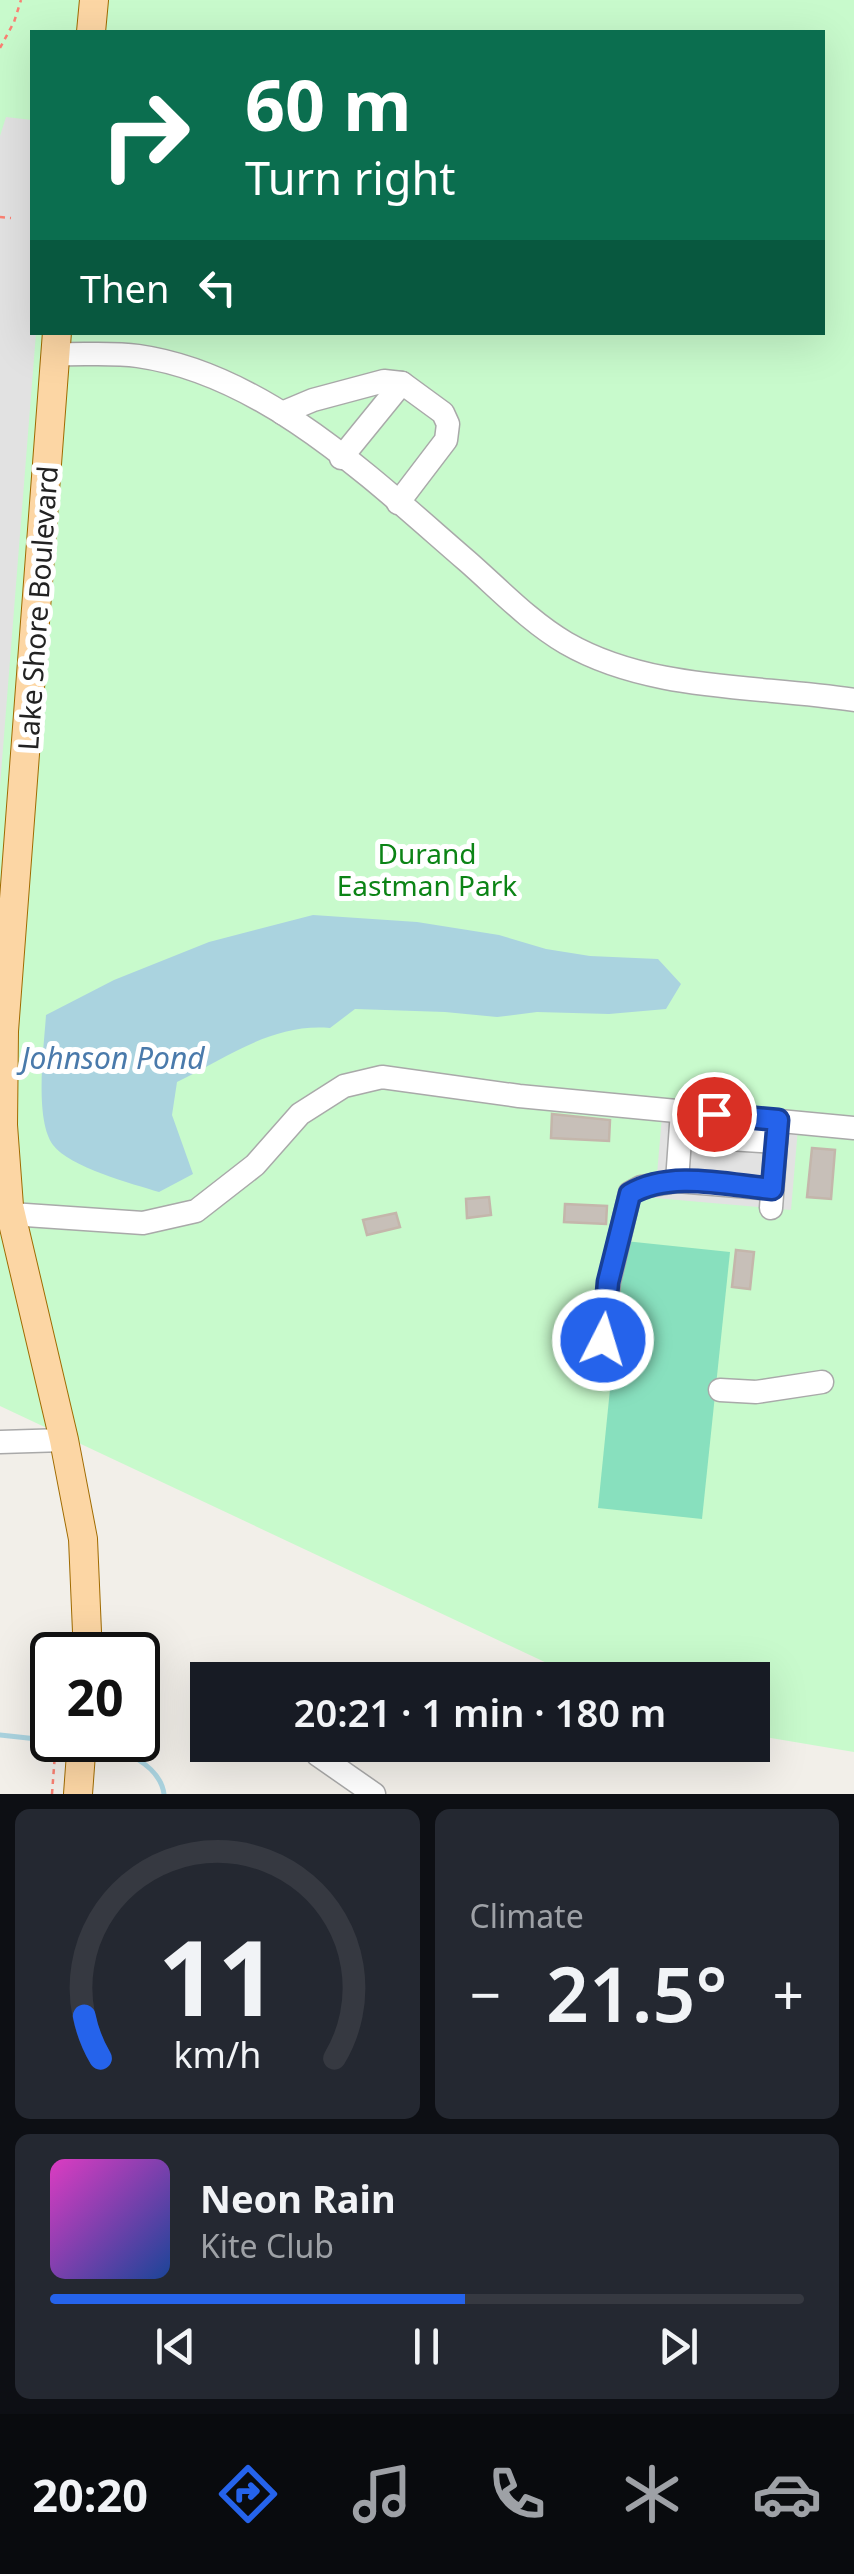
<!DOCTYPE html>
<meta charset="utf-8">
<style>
:root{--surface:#171b24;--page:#242831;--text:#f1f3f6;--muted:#9ea1a6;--line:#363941;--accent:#2563eb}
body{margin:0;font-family:"Noto Sans",sans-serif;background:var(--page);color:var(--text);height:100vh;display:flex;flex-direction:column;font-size:38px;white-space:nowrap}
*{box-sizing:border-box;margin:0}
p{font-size:32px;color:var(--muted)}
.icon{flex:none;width:55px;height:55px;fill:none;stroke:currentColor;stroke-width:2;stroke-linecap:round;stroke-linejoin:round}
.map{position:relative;height:1794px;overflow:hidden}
.details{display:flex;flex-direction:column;gap:15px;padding:15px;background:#0d0f14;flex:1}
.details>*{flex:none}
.banner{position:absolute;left:30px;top:30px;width:795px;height:305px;border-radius:0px;box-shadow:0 10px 40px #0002;background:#0b6e4f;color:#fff;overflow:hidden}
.speed{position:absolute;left:30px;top:1632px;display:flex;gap:20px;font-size:50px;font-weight:700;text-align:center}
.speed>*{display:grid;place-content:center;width:130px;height:130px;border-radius:50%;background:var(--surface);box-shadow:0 10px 40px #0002;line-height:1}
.speed .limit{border:5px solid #111;border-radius:15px;background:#fff;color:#111}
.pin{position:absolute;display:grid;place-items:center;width:85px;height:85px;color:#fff;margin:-42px;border:5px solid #fff;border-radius:50%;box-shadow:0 2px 10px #0007}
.me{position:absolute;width:110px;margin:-55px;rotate:5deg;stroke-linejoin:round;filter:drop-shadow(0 0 8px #0008)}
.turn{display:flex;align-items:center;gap:35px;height:210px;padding:0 50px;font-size:45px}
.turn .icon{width:130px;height:130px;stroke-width:2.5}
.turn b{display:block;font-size:70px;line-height:85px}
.then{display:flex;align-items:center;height:95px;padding:0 50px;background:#0003;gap:20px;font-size:38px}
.big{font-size:75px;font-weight:600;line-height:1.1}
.details .widget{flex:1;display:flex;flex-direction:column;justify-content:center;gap:15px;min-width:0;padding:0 35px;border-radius:15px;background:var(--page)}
.details .dial{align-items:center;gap:0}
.dial svg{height:260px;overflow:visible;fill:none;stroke:var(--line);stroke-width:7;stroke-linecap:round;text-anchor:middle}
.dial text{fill:var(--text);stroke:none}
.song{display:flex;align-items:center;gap:30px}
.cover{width:120px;height:120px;border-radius:15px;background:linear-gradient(135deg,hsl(310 70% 55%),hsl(220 70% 35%))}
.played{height:10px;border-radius:5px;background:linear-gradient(90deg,var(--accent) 55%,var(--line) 55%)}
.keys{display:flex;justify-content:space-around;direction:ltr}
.heat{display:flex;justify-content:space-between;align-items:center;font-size:55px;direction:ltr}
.details .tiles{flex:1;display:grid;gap:15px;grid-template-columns:1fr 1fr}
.widget:last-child{grid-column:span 2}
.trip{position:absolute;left:190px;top:1662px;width:580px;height:100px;border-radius:0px;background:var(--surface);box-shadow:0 10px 40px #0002;font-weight:600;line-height:100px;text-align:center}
.dock{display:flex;height:160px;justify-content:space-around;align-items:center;background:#090b0e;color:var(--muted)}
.dock .icon{width:70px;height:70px}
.dock .active{color:var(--accent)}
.dock b{font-size:45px;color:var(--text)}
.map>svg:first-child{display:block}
.park{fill:#c8facc;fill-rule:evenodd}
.pitch{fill:#88e0be}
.parking{fill:#e2e2e2}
.water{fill:#aad3df}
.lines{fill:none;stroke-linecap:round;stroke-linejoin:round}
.stream{stroke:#aad3df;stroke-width:5}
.building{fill:#c7bfb8;stroke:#c4b6ab;stroke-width:2.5}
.minor-casing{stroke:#a9a9a9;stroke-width:25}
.major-casing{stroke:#a06b00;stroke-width:30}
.path{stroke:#fa8072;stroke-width:2.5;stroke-dasharray:5 5;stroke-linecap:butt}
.minor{stroke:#fff;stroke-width:22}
.major{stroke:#fcd6a4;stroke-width:28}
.route-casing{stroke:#184099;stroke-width:25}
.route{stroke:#2563eb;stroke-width:18}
.labels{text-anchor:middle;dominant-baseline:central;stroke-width:10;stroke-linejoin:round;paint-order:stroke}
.street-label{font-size:28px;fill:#222;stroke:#fff}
.park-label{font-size:28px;fill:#0c8416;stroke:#fff}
.water-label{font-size:30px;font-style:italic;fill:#4a7aab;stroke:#fff}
</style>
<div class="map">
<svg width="854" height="1794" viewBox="0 0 854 1794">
<rect width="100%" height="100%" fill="#f2efe9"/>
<!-- park -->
<path class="park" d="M 0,0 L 854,0 L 854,1752 L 753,1735 L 752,1680 L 583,1680 L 0,1406 ZM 32,32 L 822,32 L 822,332 L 32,332 Z"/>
<!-- pitch -->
<polygon class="pitch" points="625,1241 730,1252 702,1519 598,1508"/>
<!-- parking -->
<g class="parking">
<polygon points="6,117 32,120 32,332 36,333 0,786 0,136"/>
<polygon points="662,1116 798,1128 791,1210 655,1198"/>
</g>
<!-- water -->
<path class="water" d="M 313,915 L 417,922 L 499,935 L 546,949 L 590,956 L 658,959 L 681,984 L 666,1009 L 609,1014 L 537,1012 L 497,1017 L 445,1012 L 355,1009 L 330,1028 C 272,1023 227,1058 177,1082 L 172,1115 L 193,1174 L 159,1192 C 133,1184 69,1167 53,1145 C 34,1119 44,1047 46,1015 L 114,980 L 209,942 Z"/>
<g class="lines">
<!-- stream -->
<g class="stream">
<polyline points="0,1735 37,1739"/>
<path d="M 96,1744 C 123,1749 160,1765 164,1794"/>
</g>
</g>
<!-- building -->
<g class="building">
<polygon points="552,1114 610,1120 609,1141 551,1138"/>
<polygon points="812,1148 835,1150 831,1199 807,1197"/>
<polygon points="489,1197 491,1215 467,1218 466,1199"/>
<polygon points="565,1204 607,1206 606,1224 564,1222"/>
<polygon points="396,1213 400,1227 367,1235 363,1220"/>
<polygon points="736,1250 754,1252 750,1289 732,1287"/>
</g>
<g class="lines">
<!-- minor casing -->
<g class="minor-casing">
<g id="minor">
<path d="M 55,354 C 82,355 111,352 138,356 C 265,374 373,480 467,561 C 499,589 530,622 566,643 C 651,692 759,685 854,700"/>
<polyline points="282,413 313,400 384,381 402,383 443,413 448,424 446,440 398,503"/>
<polyline points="341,458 402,383"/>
<polyline points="682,1111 677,1181 772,1189"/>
<polyline points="681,1136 776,1142"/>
<polyline points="771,1208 777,1128"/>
<polyline points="11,1214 143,1223 196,1211 255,1165 300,1114 344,1086 382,1077 519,1096 854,1128"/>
<polyline points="603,1340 609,1282 630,1193 641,1187 677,1181"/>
<polyline points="720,1390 756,1392 822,1382"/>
<polyline points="0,1442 64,1440"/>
<polyline points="318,1755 374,1794"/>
</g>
</g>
<!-- major casing -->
<g class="major-casing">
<g id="major">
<polyline points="91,32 94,0"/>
<polyline points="57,332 4,1031 3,1125 9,1206 64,1440 83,1539 88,1655"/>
<polyline points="78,1794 82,1740"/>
</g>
</g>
<!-- path -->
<g class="path">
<polyline points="0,48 14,22 21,0"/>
<polyline points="0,217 11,218"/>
<polyline points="52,1794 56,1740"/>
</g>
<!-- minor -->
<use href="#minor" class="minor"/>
<!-- major -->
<use href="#major" class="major"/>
</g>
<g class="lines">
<!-- route casing -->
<g class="route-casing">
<path id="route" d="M 603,1340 L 608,1282 L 630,1194 C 670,1170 728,1185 772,1189 L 778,1120 L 714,1114"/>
</g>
<!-- route -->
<use href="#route" class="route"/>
</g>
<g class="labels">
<!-- street labels -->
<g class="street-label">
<text transform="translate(37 608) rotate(-86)">Lake Shore Boulevard</text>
</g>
<!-- park labels -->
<g class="park-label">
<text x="427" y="853">Durand<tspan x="427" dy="32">Eastman Park</tspan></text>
</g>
<!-- water labels -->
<g class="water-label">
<text x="113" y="1057">Johnson Pond</text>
</g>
</g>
</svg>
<div class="speed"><div class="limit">20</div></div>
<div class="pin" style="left:714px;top:1114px;background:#d93025"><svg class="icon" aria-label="arrive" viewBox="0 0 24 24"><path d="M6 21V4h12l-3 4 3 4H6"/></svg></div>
<svg class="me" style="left:603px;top:1340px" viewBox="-20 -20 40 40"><circle r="17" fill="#2563eb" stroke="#fff" stroke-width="3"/><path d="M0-11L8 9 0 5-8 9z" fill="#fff"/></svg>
<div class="trip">20:21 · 1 min · 180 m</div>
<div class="banner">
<div class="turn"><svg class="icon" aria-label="right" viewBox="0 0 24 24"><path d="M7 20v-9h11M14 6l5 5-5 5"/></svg><div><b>60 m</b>Turn right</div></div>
<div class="then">Then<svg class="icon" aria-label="left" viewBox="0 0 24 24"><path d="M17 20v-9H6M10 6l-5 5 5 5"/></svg></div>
</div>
</div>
<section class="details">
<div class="tiles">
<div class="widget dial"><svg viewBox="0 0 100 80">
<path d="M14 69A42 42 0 1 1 86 69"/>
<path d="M14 69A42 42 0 0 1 9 56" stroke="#2563eb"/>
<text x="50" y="56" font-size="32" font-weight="700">11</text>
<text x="50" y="72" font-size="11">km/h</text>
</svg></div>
<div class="widget"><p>Climate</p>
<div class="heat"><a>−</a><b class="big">21.5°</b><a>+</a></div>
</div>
<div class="widget">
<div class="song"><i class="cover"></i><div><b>Neon Rain</b><p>Kite Club</p></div></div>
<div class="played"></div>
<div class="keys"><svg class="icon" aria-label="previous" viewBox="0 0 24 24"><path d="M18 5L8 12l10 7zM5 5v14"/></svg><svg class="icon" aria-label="pause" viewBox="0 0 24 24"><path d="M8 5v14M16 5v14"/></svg><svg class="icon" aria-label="next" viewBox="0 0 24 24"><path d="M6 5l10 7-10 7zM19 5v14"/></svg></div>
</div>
</div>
</section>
<nav class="dock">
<b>20:20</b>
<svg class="icon active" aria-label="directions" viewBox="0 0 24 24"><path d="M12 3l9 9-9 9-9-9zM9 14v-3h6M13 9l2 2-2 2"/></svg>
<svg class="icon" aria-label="music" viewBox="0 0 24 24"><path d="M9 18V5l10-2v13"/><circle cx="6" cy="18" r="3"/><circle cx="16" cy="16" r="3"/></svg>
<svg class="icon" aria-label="phone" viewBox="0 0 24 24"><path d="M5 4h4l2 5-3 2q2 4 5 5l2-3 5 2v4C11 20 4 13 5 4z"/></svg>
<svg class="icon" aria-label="climate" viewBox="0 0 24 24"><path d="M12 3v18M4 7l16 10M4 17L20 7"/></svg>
<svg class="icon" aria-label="car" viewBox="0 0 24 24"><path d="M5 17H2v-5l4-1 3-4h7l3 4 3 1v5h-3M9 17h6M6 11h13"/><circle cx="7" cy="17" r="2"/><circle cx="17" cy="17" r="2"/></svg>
</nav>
